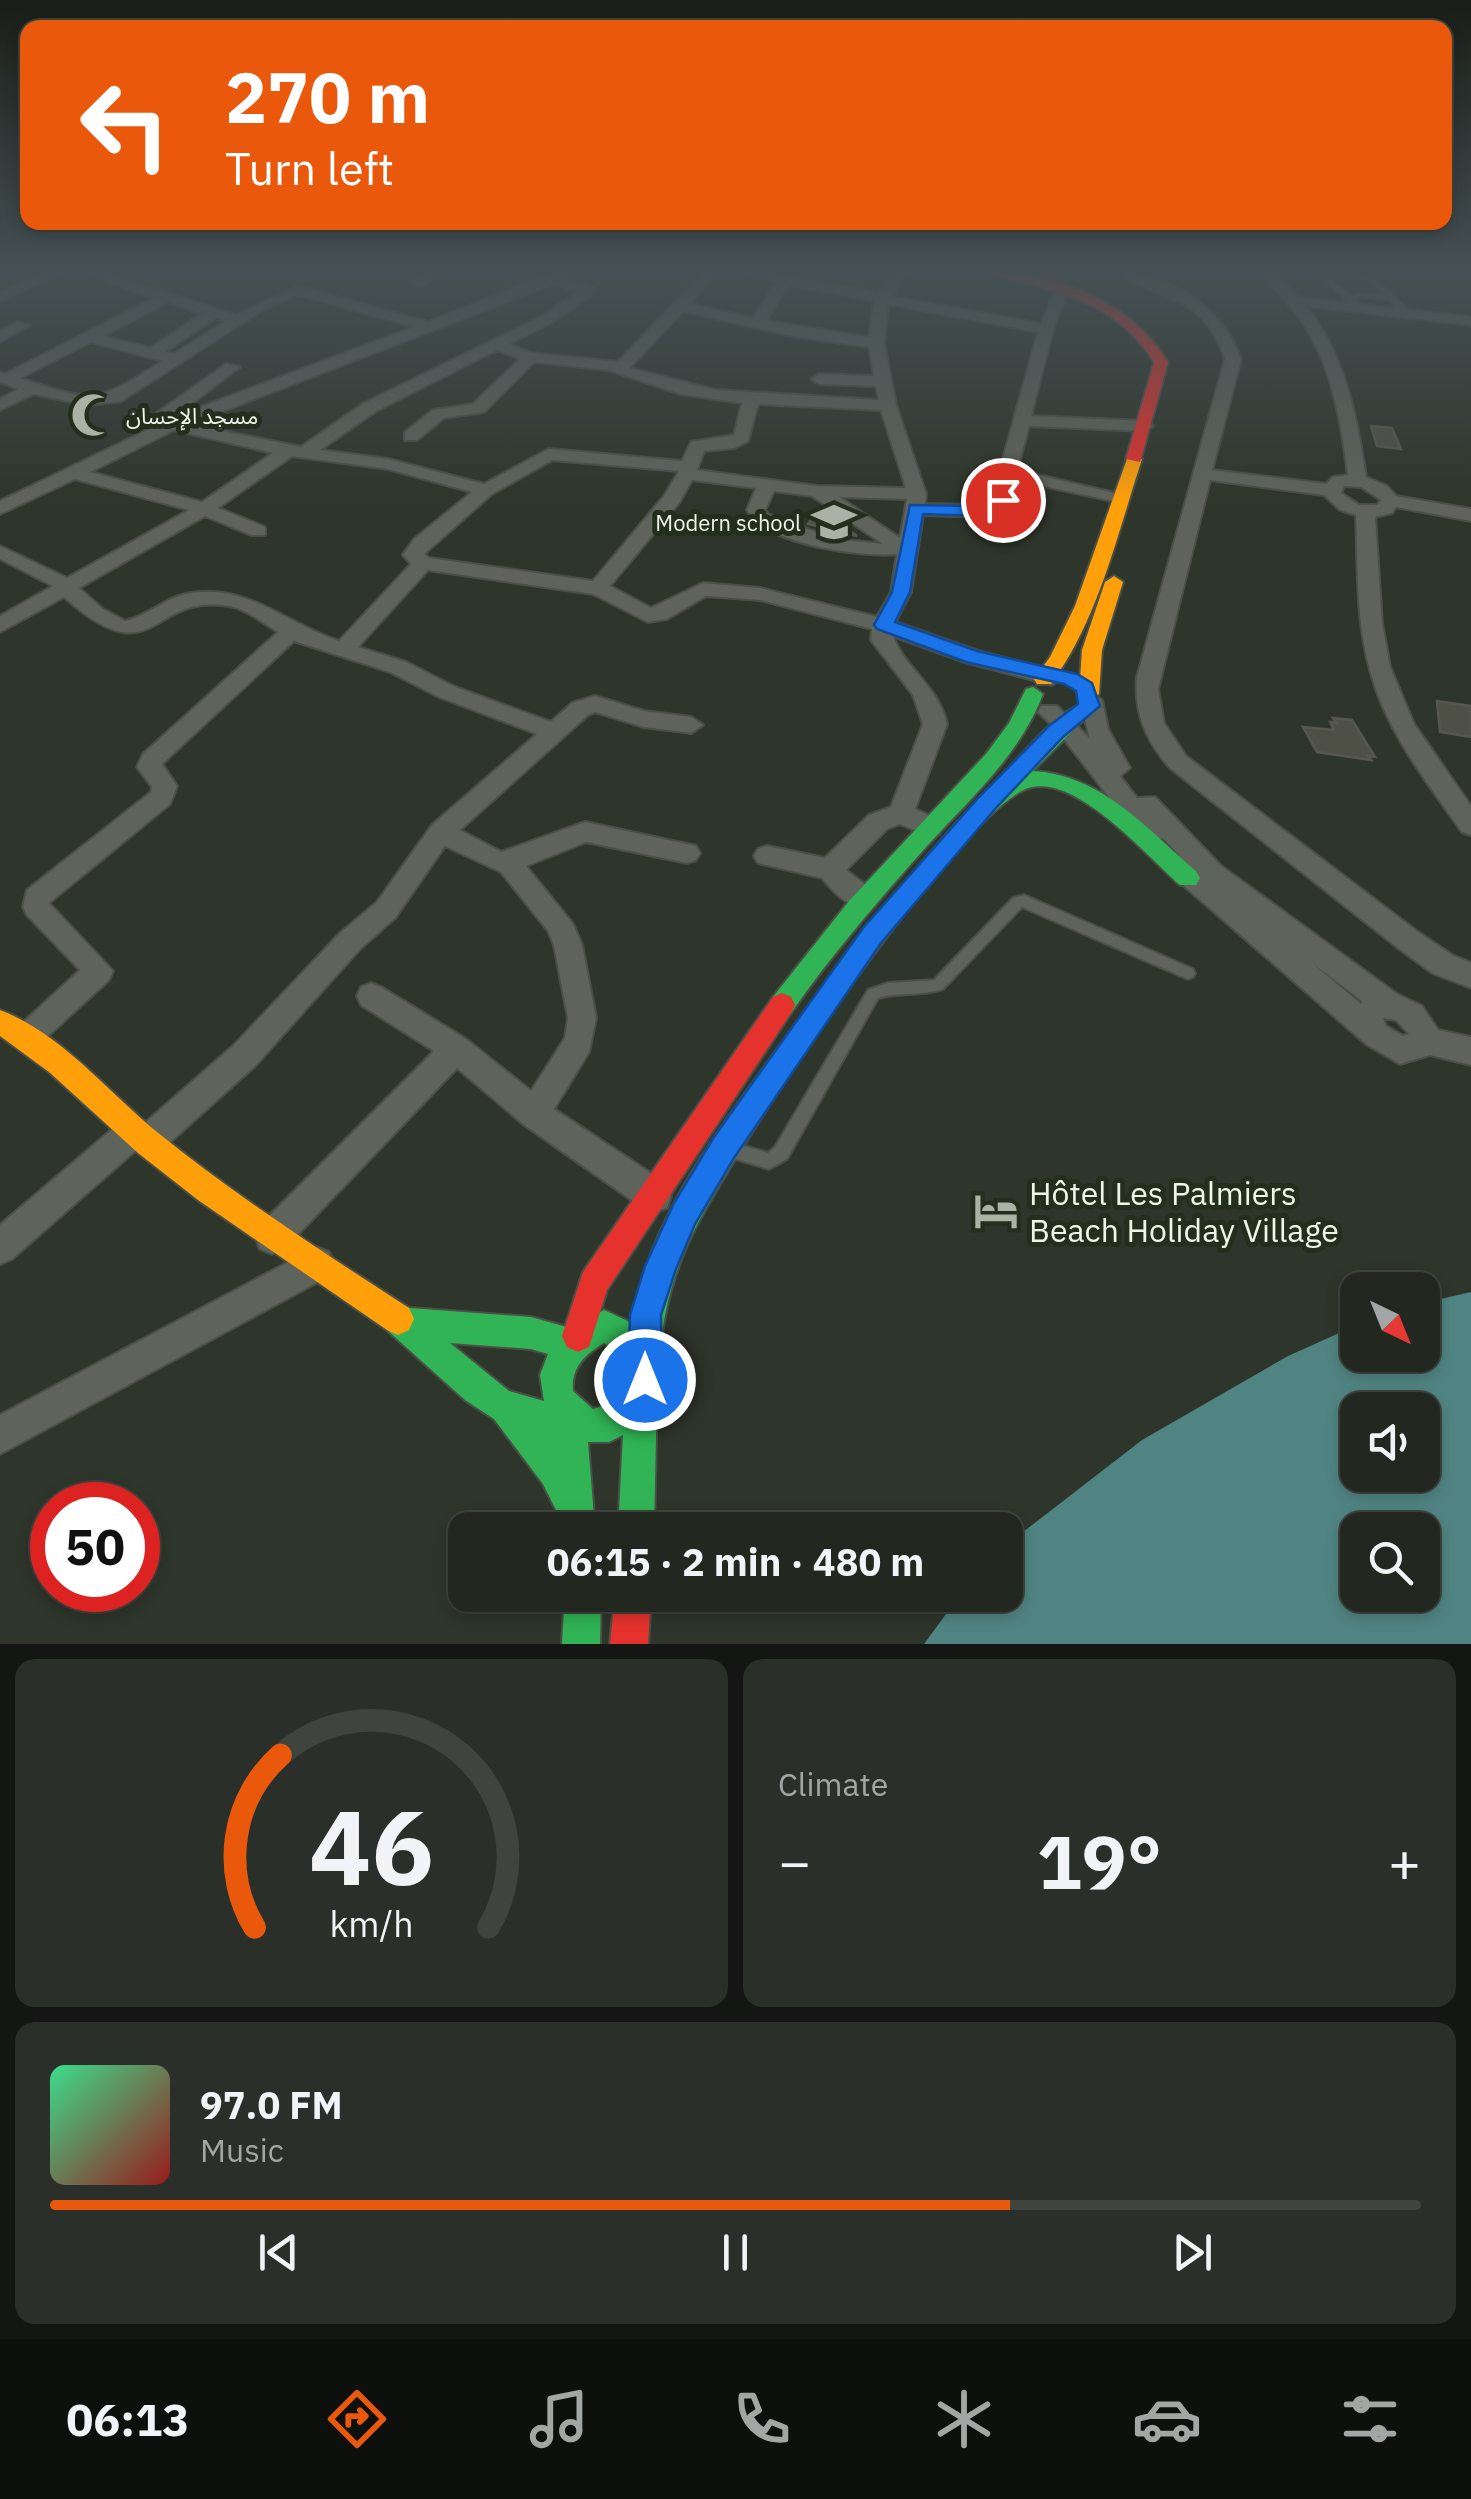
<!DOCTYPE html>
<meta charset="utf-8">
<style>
:root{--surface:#222820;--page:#2a3029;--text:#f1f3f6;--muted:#a2a6a5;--line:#3f443e;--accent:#ea580c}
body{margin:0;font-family:"IBM Plex Sans","Noto Sans Arabic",sans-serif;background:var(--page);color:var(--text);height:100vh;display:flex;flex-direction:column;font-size:38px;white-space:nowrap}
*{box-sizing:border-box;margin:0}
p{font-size:32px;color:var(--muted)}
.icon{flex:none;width:55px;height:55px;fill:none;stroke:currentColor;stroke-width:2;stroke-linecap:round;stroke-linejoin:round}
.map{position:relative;height:1644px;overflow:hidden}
.drawer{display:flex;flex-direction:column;gap:15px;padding:15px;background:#131612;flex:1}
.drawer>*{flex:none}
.guide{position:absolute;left:20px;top:20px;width:1432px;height:210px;border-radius:20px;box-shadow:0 5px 15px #0003,0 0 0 2px var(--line);background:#ea580c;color:#fff;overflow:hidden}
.needle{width:65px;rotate:137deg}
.tools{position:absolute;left:1340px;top:1272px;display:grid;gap:20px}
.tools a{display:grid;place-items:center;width:100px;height:100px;border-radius:20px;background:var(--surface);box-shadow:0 5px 15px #0003,0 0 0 2px var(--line);font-size:50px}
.speed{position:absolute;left:30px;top:1482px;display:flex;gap:20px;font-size:50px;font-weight:700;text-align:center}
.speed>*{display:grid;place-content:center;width:130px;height:130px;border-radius:50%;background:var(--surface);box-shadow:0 5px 15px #0003,0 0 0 2px var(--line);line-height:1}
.speed .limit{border:15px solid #d22;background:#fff;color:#111}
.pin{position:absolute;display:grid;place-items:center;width:85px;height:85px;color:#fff;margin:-42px;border:5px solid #fff;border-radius:50%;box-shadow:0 2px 10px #0007}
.me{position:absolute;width:110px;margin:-55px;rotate:0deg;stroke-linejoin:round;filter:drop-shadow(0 0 8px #0008)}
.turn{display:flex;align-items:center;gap:35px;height:210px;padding:0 40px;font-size:45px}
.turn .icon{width:130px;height:130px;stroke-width:2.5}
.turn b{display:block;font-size:70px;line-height:85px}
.big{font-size:75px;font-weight:700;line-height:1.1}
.drawer .tile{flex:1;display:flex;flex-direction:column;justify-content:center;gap:15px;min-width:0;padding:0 35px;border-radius:20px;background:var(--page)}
.drawer .dial{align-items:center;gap:0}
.dial svg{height:260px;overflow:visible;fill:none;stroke:var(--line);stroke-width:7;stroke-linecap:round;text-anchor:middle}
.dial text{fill:var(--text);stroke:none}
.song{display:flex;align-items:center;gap:30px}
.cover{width:120px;height:120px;border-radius:15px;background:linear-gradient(135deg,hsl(150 70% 55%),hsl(0 70% 35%))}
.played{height:10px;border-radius:5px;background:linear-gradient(90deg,var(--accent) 70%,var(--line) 70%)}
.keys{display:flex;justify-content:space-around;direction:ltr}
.heat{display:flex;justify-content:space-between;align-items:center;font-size:55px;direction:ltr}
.drawer .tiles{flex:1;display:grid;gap:15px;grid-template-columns:1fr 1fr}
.tile:last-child{grid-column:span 2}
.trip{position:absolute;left:448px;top:1512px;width:575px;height:100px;border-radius:20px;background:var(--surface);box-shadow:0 5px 15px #0003,0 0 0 2px var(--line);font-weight:700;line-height:100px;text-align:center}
.tab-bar{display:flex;height:160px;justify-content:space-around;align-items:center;background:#0e100d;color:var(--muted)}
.tab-bar .icon{width:70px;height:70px}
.tab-bar .on{color:var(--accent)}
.tab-bar b{font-size:45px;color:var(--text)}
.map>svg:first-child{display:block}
.water{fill:#508482;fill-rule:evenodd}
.building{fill:#4e5046;stroke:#56584f;stroke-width:2.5}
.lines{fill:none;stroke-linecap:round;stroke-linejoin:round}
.lane-casing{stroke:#4a4f47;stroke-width:4}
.street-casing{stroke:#4a4f47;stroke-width:4}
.fast-casing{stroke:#4a4f47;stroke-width:4}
.slow-casing{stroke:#4a4f47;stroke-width:4}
.jam-casing{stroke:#4a4f47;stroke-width:4}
.lane{fill:#5e645b;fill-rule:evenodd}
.street{fill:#5e645b;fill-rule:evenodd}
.fast{fill:#30b455;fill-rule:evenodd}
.slow{fill:#ff9f0a;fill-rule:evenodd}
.jam{fill:#e5322d;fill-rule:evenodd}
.route{fill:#1a73e8;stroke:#114b97;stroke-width:2.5}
.labels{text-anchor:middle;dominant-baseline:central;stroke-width:10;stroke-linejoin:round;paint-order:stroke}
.far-poi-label{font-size:22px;fill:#edf5e9;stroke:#232f1c;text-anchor:start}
.near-poi-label{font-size:32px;fill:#edf5e9;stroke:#232f1c;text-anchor:start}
</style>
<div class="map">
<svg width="1471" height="1644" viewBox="0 0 1471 1644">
<rect width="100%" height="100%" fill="#2e352a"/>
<!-- water -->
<path class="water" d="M 1471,1292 L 1471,1644 L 924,1644 L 960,1595 L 1005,1595 L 1005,1546 L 1142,1440 L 1288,1356 L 1357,1325 L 1358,1355 L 1422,1355 L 1423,1303 ZM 1358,1410 L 1422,1410 L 1422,1475 L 1358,1475 ZM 1358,1530 L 1422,1530 L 1422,1595 L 1358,1595 Z"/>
<!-- building -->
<g class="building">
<polygon points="1371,426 1392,428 1401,449 1377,446"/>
<polygon points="817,510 825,512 857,536 808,524"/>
<polygon points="1437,701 1471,706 1471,737 1440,732"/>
<polygon points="1333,718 1352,720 1375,757 1368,756 1371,760 1317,752 1303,727 1334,730 1330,722 1336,723"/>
</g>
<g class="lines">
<!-- lane casing -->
<g class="lane-casing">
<g id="lane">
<path d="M 1351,274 C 1377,277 1391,292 1408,311 L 1408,315 L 1402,315 L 1390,300 L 1360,297 L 1355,299 L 1365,308 L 1358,310 L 1320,277 L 1323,275 ZM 1351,278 L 1368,281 L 1385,295 L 1359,293 L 1351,296 L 1329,279 Z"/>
<path d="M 1024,895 L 1193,969 L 1195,973 L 1193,977 L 1188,979 L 1183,977 L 1022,907 L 943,989 C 921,996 899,992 878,998 L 787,1159 L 769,1169 L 722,1155 L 720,1149 L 722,1143 L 728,1141 L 768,1153 L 775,1147 L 868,990 L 888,983 L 934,980 L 1013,898 Z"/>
</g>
</g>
<!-- street casing -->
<g class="street-casing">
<g id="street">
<polygon points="45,273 64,273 0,301 0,292"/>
<path d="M 84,273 L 105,273 L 236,315 L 298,286 L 428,322 L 545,275 L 576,273 L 566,279 L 594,288 L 594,294 L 551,323 L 509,344 L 532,353 L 618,362 L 703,273 L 718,273 L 689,304 L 753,318 L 776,283 L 738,273 L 785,275 L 878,293 L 894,273 L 908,273 L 891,296 L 1041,324 L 1057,286 L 1069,289 L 1053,329 L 1031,416 L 1145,421 L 1153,426 L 1145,431 L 1029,426 L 1017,470 L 1127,496 L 1127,504 L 1015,480 L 1006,509 L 983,517 L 923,515 L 911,592 L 895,622 L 978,651 L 1060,672 L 1063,677 L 1052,685 L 965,662 L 893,636 C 904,668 938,685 947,724 L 915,809 L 939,820 L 943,827 L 939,834 L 930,837 L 900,824 L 887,829 L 846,870 L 874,891 L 878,899 L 874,907 C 854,914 834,893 822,878 L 758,863 L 754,856 L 758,849 L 767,846 L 825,858 L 869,815 L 891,807 L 923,724 L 913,695 L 871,640 L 872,629 L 760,600 L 706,596 L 667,619 L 648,622 L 593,594 L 428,570 L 358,647 L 406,662 L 455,687 L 551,722 L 572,703 L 595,696 L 644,711 L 691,717 L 703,725 L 691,733 L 644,727 L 595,712 L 588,715 L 460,830 L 501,852 L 585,822 L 696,846 L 700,853 L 696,860 L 687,863 L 586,842 L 526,866 L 573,924 L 582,945 L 596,1018 L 589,1052 L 554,1109 L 667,1184 L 671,1196 L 667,1208 L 655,1212 L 643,1208 L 523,1124 L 457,1068 L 284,1249 L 272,1254 L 260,1249 L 255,1237 L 260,1225 L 434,1051 L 361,1005 L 357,996 L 361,987 L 371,983 L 381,987 L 466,1039 L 531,1091 L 565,1038 L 568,1018 L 554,945 L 548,931 L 501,872 L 445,846 L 395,918 L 360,949 L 256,1065 L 158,1153 L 147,1157 L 135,1151 L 12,1259 L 0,1264 L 0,1225 L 123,1120 L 134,1116 L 146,1122 L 234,1045 L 340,933 L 377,902 L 432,825 L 537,734 L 439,697 L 390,672 L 294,641 L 162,764 L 177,786 L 170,804 L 49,903 L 113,971 L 109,980 L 37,1046 L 27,1050 L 17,1046 L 12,1037 L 17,1028 L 80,970 L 27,915 L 23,907 L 27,890 L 151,792 L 152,787 L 137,767 L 143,754 L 278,632 C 264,624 245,608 229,606 C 149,592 156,679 64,597 L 0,632 L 0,616 L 53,586 L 0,559 L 0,546 L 67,578 L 189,510 L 75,479 L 0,514 L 0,501 L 162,423 L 155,417 L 157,413 L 226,364 L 240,367 L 174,417 L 414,327 L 299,295 L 263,310 L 121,401 L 87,405 L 34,394 L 0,410 L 0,399 L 19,389 L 0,382 L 0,372 L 5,374 L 154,298 ZM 554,284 L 578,292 L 541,317 L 364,403 L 301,447 L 189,424 ZM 788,285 L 874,301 L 869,337 L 766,321 ZM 168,302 L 202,314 L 150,348 L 103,336 ZM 888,304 L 1038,332 L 991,502 L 981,505 L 925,504 L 926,494 L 896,405 L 884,343 ZM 683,311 L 792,336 L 869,347 L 874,376 L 819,374 L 811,379 L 819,384 L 876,386 L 879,400 L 715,390 L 630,368 ZM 215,318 L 226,321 L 174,354 L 165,352 ZM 91,342 L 163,361 C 98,402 95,404 20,378 ZM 497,350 L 520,359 L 473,404 L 433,410 L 405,432 L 405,440 L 417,440 L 444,418 L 484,412 L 534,362 L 609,370 L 681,394 L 742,403 L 734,435 L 691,442 L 682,461 L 549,449 L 484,484 L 388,459 L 320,450 L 376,411 ZM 758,404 L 881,410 L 906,488 L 817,486 L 697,470 L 704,451 L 734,448 L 748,441 ZM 174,430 L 273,453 L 202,502 L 90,472 ZM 292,456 L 388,469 L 472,492 L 414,539 L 403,555 L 411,564 L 339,641 C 287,624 248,584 191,593 C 167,596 148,616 125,621 L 103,609 L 79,588 L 205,516 L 251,535 L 265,535 L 265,527 L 218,508 ZM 552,460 L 679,471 L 664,496 L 593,581 L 429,558 L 424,554 L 492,494 ZM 692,480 L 756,488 L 747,510 C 764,544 863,558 897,554 L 891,592 L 877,617 L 760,588 L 703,583 L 651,608 L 610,586 L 679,503 ZM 774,491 L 812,496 L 883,544 L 835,539 L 768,514 L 765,510 ZM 839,497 L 907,499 L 900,538 Z"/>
<polygon points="425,273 441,273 423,286 413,286 413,280"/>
<path d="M 1119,273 C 1172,272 1223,310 1241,359 L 1212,470 L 1326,484 L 1333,477 L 1348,475 C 1341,421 1332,366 1301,320 C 1289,302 1273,289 1260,273 L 1275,273 L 1298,297 L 1471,317 L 1471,325 L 1306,306 C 1345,355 1357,417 1366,477 L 1387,486 L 1396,496 L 1471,509 L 1471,521 L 1396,507 L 1392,513 L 1375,517 L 1382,623 L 1390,667 L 1414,724 L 1471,806 L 1471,835 L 1462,832 C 1426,781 1386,731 1370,670 C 1356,620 1358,567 1356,515 L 1340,510 L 1324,495 L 1210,480 L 1158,689 L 1164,723 L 1186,756 L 1418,932 L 1452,955 L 1471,963 L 1471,988 L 1432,973 L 1398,948 L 1170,768 C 1146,741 1134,713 1137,677 L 1225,359 C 1202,292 1164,305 1119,273 ZM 1344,486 L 1361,487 L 1381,500 L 1377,505 L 1359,505 L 1341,493 Z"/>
<polygon points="18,322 30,325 0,342 0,331"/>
<path d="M 1091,692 L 1102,700 L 1108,729 L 1130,768 L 1120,776 L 1137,798 L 1155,797 L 1220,865 L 1397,994 L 1422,1006 L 1438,1030 L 1471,1037 L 1471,1065 L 1430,1055 L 1400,1064 L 1366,1044 L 1168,872 L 1164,865 L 1168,858 L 1179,855 L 1163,838 L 1152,844 L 1143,841 L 1057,730 L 1038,712 L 1041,706 L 1057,706 L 1090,739 L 1080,700 ZM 1311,962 L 1362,1001 L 1361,1004 ZM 1383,1018 L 1396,1020 L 1409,1034 L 1403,1036 L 1386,1026 Z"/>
<polygon points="317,1247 329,1252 334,1264 329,1276 0,1454 0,1415"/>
</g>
</g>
<!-- fast casing -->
<g class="fast-casing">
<g id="fast">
<path d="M 1033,687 L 1043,694 C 1020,755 970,799 927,846 C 879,900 832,954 791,1013 L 782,1017 L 773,1013 L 769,1005 L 773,997 L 849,901 L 986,754 L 1009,723 L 1026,689 Z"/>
<path d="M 1077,707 L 1087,714 L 1084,719 L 1033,771 C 1102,775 1147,829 1196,871 L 1200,878 L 1196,885 L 1180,885 C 1147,856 1079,777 1032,787 C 962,802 716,1173 685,1250 C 671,1283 663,1317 660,1352 C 658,1366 661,1376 657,1390 L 654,1530 L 618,1530 L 623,1435 L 609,1442 L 588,1442 L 595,1530 L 559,1530 L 558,1514 L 543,1484 L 494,1419 L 465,1400 L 387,1330 L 382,1319 L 387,1308 L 398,1303 L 410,1308 L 531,1317 L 570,1328 L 604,1310 L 632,1323 C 649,1217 721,1127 782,1043 C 850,947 921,857 1004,773 C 1021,756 1056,713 1077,707 ZM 450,1343 L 531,1349 L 548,1354 L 540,1375 L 544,1401 L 509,1391 ZM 604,1343 C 633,1357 632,1379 614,1403 L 593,1409 L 573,1391 C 571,1367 585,1355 604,1343 Z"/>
<polygon points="565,1595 601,1595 600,1644 562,1644"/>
</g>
</g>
<!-- slow casing -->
<g class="slow-casing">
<g id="slow">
<path d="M 1128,456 L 1142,459 C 1117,535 1099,618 1051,684 L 1037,684 L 1034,679 L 1050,657 L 1075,606 Z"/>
<polygon points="1114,576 1123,582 1102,650 1099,694 1089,701 1079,694 1082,650 1105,582"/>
<path d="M 0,1010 C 61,1033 108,1092 157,1132 C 237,1197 323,1252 409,1308 L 414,1319 L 409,1330 L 398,1335 L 387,1330 L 198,1200 L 138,1153 L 49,1072 L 0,1036 Z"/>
</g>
</g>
<!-- jam casing -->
<g class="jam-casing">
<g id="jam">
<path d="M 992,273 C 1061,273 1131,303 1168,362 L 1140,462 L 1126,459 L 1154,362 C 1127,318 1086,299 1037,286 C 1022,282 1004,280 992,273 Z"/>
<polygon points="782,993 791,997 795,1005 791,1013 607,1290 589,1347 578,1352 567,1347 562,1336 583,1272 773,997"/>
<polygon points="615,1595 651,1595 648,1644 610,1644"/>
</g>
</g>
<!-- lane -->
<use href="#lane" class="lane"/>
<!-- street -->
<use href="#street" class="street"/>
<!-- fast -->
<use href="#fast" class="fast"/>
<!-- slow -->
<use href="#slow" class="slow"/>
<!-- jam -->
<use href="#jam" class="jam"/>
</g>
<!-- sky -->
<linearGradient id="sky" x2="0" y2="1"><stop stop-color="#191d17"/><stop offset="0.54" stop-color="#465155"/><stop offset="1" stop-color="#465155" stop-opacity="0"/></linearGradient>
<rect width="1471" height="503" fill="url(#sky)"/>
<!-- route -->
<polygon class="route" points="997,496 1011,500 998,513 983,516 923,514 910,592 895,622 977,651 1077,674 1092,683 1100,706 1063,737 995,809 881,943 734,1158 695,1224 676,1269 661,1315 662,1380 657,1392 645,1397 633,1392 628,1380 630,1315 645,1266 674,1203 714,1137 863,928 979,797 1049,726 1078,704 1076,691 1064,684 966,662 877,629 874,625 892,592 910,505 983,506"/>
<!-- icons -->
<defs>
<g id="mosque-bare" transform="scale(3.45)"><path d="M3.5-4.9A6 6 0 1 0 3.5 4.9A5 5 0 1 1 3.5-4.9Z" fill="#aab2a6" stroke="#232f1c" stroke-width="2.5" paint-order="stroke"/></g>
<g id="school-bare" transform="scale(3.45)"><path d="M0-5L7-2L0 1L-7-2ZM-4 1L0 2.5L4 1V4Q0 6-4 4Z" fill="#aab2a6" stroke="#232f1c" stroke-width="2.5" paint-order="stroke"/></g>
<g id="hotel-bare" transform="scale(3.45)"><path d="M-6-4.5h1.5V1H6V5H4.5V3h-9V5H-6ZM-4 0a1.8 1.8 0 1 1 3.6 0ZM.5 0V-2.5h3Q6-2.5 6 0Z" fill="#aab2a6" stroke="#232f1c" stroke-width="2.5" paint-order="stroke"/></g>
</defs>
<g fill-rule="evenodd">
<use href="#mosque-bare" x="93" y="415"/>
<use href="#school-bare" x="834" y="522"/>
<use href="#hotel-bare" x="996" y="1211"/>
</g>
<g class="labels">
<!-- far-poi labels -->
<g class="far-poi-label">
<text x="126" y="415">مسجد الإحسان</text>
<text x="801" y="522" text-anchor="end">Modern school</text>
</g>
<!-- near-poi labels -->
<g class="near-poi-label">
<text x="1029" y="1193">Hôtel Les Palmiers<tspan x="1029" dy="37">Beach Holiday Village</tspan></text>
</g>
</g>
</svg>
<div class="tools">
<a><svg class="needle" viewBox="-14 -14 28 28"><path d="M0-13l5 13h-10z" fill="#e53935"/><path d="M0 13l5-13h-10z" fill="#a2a6a5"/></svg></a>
<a><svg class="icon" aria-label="sound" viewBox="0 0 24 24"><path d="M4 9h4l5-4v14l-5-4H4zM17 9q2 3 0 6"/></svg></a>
<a><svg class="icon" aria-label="search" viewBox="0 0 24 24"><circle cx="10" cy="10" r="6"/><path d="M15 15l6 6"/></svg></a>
</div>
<div class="speed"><div class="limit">50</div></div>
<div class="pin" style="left:1003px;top:500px;background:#d93025"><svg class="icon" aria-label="arrive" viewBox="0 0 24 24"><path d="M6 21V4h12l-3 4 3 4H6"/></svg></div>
<svg class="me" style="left:645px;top:1380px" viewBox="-20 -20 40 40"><circle r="17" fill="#1a73e8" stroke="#fff" stroke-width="3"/><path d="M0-11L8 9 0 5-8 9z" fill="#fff"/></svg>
<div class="trip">06:15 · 2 min · 480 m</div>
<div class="guide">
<div class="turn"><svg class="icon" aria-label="left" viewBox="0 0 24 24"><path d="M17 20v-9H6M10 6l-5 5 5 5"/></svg><div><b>270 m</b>Turn left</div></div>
</div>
</div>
<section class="drawer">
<div class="tiles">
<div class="tile dial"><svg viewBox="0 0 100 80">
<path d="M14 69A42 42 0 1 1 86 69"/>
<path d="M14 69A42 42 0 0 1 22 16" stroke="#ea580c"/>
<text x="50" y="56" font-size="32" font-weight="700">46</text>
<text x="50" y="72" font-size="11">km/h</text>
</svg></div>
<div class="tile"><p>Climate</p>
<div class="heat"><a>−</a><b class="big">19°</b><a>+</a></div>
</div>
<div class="tile">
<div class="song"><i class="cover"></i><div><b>97.0 FM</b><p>Music</p></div></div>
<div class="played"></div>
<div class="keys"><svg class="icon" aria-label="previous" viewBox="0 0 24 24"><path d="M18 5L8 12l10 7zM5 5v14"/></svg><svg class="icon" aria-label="pause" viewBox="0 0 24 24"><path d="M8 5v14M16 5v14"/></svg><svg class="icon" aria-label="next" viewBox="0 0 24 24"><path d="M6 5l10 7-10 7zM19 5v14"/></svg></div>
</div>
</div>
</section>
<nav class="tab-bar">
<b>06:13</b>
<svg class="icon on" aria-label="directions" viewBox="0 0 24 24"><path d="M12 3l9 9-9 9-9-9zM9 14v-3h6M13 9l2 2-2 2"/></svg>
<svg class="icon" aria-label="music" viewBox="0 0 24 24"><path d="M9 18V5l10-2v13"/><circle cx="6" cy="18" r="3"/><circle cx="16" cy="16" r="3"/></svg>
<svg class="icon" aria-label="phone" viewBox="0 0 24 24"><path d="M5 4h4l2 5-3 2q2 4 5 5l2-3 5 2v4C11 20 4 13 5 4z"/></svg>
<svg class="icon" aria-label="climate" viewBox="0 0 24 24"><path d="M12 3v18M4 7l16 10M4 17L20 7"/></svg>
<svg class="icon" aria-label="car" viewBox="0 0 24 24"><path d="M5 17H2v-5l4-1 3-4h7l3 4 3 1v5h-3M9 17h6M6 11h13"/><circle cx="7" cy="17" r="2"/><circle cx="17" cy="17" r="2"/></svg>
<svg class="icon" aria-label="filters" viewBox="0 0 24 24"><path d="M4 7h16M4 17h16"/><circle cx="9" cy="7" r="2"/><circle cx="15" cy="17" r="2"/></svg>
</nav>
